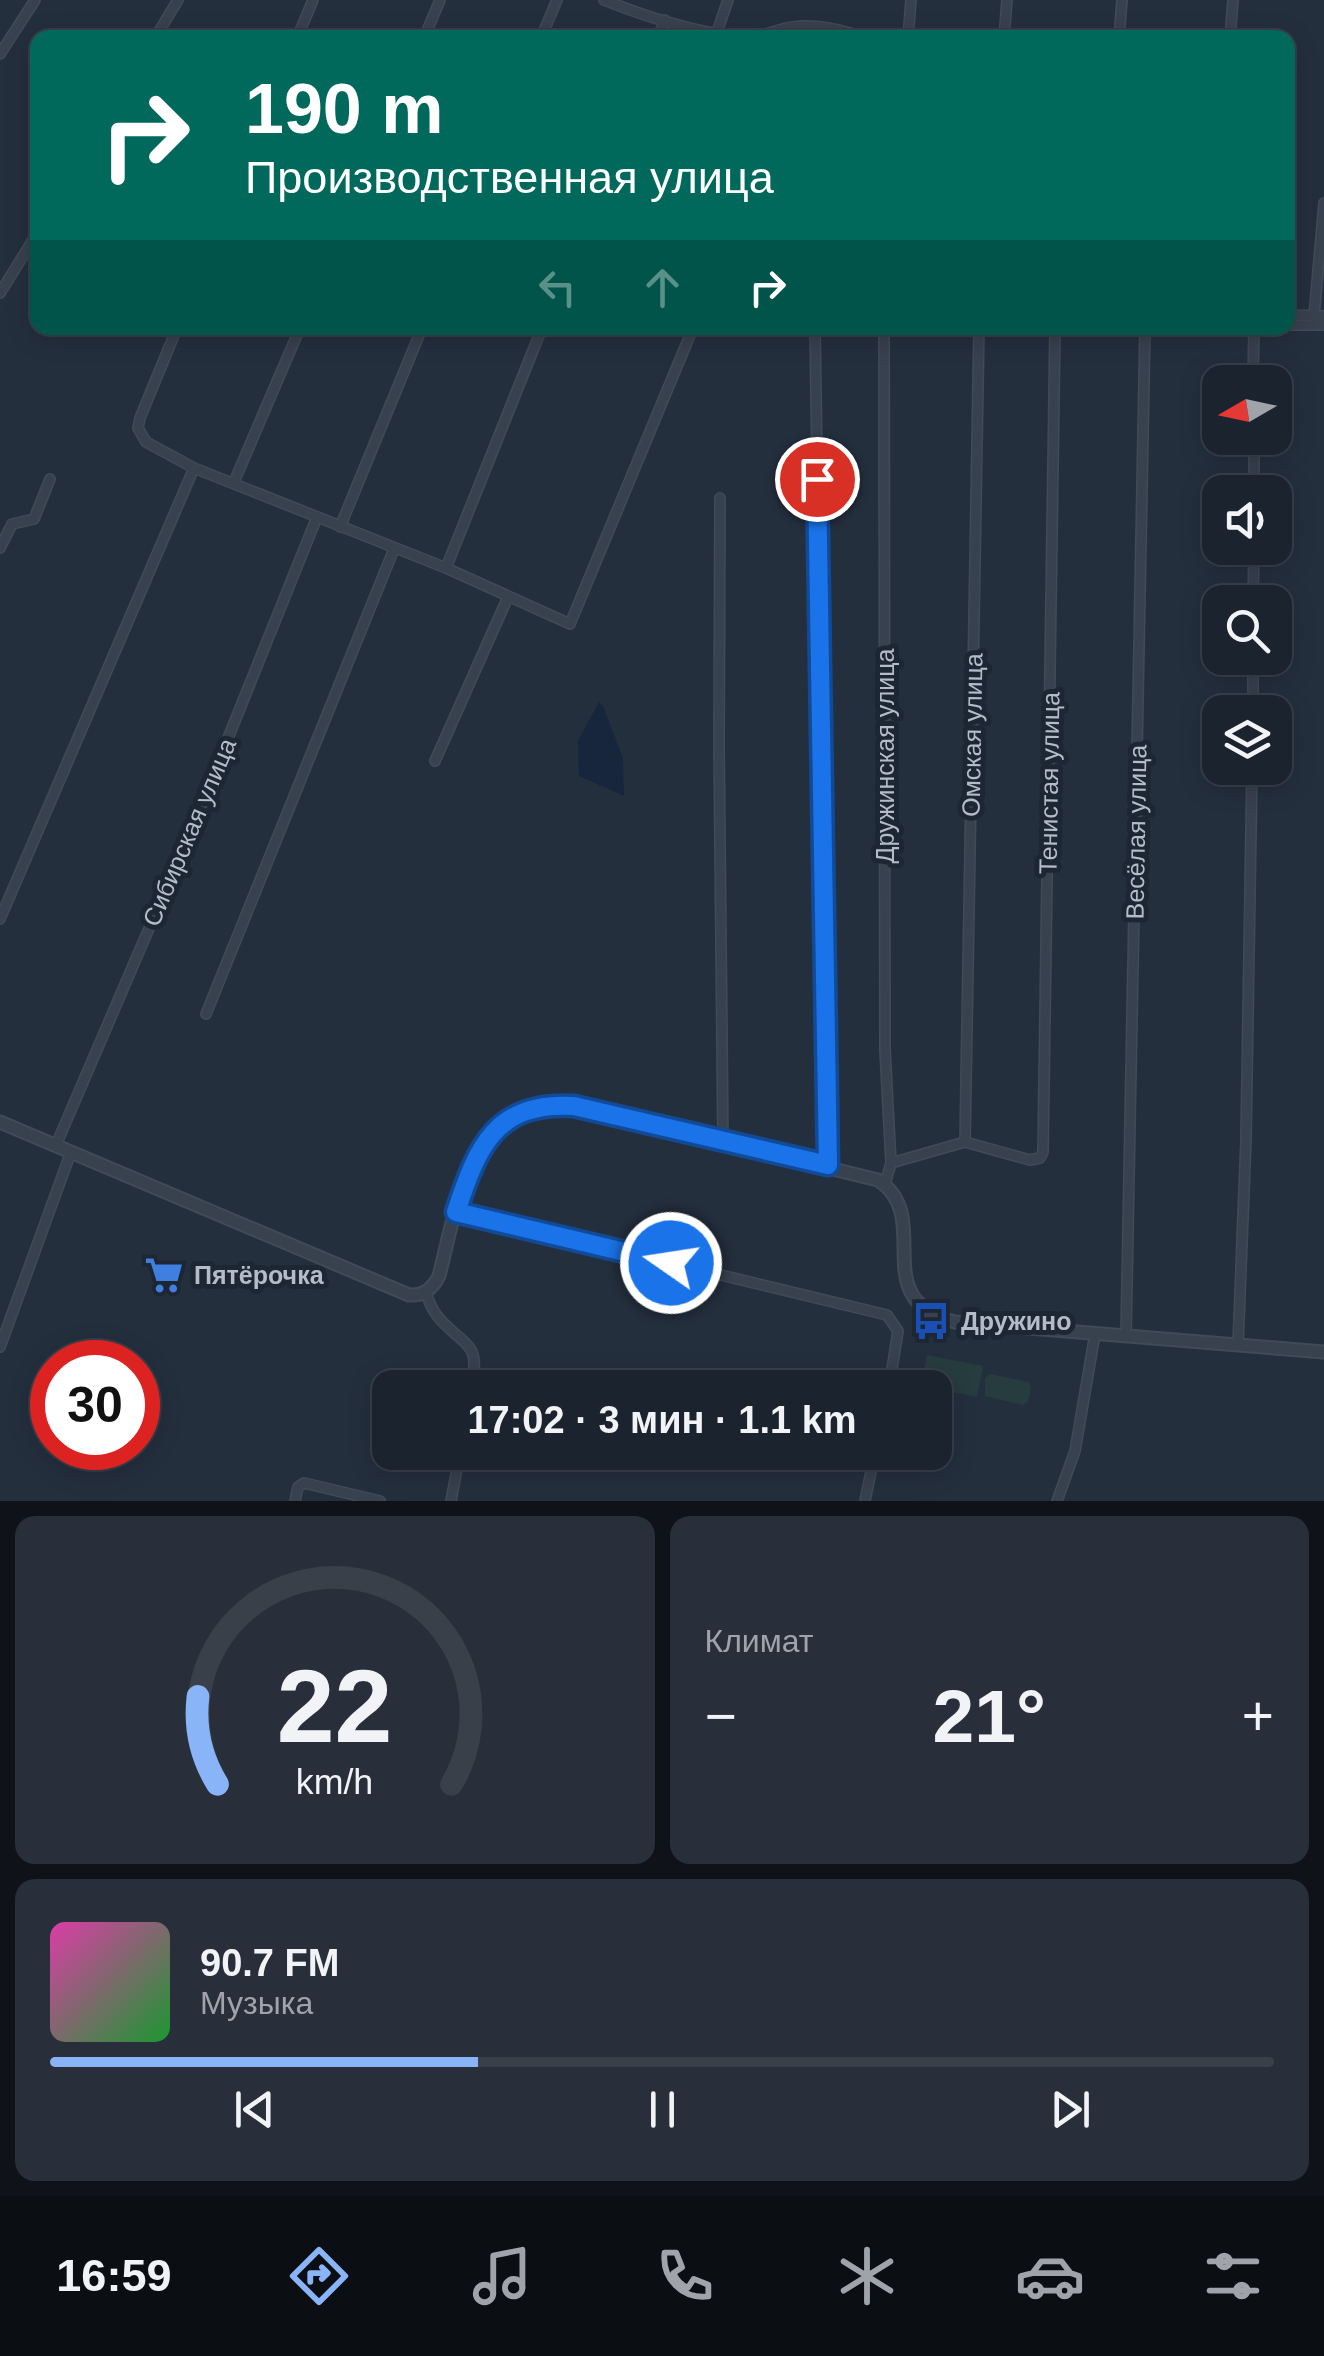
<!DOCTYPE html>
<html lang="ru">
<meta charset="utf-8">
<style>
:root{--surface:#1b232e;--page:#282f3a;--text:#f1f3f6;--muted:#a0a4aa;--line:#39404a;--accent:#8ab4f8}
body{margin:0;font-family:Helvetica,sans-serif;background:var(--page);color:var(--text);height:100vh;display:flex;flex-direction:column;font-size:38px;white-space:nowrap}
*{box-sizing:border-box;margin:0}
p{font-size:32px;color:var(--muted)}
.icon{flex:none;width:55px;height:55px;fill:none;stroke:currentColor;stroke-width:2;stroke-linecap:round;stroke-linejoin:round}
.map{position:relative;height:1501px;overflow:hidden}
.side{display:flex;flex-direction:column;gap:15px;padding:15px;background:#0f1319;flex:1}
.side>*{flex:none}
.banner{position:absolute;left:30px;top:30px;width:1265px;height:305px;border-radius:20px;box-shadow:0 5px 25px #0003,0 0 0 2px var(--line);background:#00695c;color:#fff;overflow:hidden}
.needle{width:65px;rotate:261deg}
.tools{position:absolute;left:1202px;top:365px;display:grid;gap:20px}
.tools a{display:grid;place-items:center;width:90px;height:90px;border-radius:20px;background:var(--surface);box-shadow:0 5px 25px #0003,0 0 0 2px var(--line);font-size:50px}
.speed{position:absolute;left:30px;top:1340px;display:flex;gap:20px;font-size:50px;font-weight:700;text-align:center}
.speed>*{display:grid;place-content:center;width:130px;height:130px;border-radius:50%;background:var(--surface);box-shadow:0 5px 25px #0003,0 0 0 2px var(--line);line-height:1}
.speed .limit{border:15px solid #d22;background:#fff;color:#111}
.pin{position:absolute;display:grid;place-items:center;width:85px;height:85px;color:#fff;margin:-42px;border:5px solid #fff;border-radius:50%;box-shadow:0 2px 10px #0007}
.me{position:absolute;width:110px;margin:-55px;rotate:283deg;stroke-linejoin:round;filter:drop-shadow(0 0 8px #0008)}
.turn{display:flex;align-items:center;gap:35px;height:210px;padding:0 50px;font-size:45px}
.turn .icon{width:130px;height:130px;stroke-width:2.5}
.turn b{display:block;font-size:70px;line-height:85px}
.lanes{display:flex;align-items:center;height:95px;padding:0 50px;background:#0003;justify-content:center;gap:50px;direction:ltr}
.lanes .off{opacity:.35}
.big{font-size:75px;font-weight:600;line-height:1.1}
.side .card{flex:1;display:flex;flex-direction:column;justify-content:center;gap:15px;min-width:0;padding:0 35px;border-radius:20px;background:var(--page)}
.side .dial{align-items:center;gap:0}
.dial svg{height:260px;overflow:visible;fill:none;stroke:var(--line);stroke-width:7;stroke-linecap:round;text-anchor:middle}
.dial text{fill:var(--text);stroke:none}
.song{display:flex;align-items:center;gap:30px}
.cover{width:120px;height:120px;border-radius:15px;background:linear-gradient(135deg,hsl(320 70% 55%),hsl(130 70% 35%))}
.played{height:10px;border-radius:5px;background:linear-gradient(90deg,var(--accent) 35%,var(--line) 35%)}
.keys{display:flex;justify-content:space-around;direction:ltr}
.heat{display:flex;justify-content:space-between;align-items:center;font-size:55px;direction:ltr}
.side .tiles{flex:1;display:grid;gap:15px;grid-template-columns:1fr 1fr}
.card:last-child{grid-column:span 2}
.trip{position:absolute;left:372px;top:1370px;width:580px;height:100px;border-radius:20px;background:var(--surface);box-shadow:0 5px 25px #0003,0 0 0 2px var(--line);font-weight:600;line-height:100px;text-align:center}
.tab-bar{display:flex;height:160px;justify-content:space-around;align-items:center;background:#0b0e12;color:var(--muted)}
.tab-bar .icon{width:70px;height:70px}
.tab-bar .active{color:var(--accent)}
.tab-bar b{font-size:45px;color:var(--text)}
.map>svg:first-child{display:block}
.green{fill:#263c3f}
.water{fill:#17263c}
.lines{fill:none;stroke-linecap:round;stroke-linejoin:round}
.minor-casing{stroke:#414a57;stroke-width:12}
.tertiary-casing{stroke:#414a57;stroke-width:15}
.minor{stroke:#38414e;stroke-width:9}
.tertiary{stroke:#38414e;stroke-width:11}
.route-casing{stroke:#114b97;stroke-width:25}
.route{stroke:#1a73e8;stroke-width:18}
.labels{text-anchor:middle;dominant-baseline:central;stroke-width:10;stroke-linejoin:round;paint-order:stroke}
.street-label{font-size:25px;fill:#b4bcc9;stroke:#1d2633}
.poi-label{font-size:25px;font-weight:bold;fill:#b4bcc9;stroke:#1d2633;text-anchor:start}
</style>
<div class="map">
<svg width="1324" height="1501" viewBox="0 0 1324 1501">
<rect width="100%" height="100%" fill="#242f3e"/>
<!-- green -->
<g class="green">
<polygon points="927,1355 983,1366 977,1397 921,1386"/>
<polygon points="990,1374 1029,1382 1031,1388 1028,1402 1022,1405 985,1396 985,1378"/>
</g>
<!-- water -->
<polygon class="water" points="599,702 603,706 623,758 624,796 579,776 578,741"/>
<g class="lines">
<!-- minor casing -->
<g class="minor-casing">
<g id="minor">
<path d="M 604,0 C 644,16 712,39 755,36 C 768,35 780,28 793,27 C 819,23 843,31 869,38"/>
<polyline points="717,32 728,0"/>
<polyline points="155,38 178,0"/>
<polyline points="297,38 313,0"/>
<polyline points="424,38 440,0"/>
<polyline points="541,38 557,0"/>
<polyline points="658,38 665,20"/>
<polyline points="908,38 911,0"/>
<polyline points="1004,38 1007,0"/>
<polyline points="1119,38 1122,0"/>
<polyline points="1230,38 1233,0"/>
<polyline points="0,54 35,0"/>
<polyline points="0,293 38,232"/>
<polyline points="1288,315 1324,316"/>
<polyline points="1314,316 1324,203"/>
<polyline points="1288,325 1324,325"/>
<polyline points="177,328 140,418 138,428 146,442 194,468 446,568 570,624 693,328"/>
<polyline points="815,328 828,1165"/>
<polyline points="884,328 885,1050 891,1163 885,1184"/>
<polyline points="1253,382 1254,328"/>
<polyline points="1254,438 1254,492"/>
<polyline points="234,482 300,328"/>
<polyline points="720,498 719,745 723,1141"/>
<polyline points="340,527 422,328"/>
<polyline points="0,548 12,524 34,519 50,479"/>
<polyline points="446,568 542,328"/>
<polyline points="1253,602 1254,548"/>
<polyline points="1253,712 1253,658"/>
<polyline points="435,761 508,597"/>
<polyline points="0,919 194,468"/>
<polyline points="206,1014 394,549"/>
<polyline points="965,1142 979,328"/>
<polyline points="56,1145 187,840 317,517"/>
<polyline points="891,1163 965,1142 1030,1160 1040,1158 1043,1152 1055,328"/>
<polyline points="455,1211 887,1315 898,1331 889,1388"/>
<path d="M 426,1292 C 435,1329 468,1336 473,1355 C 476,1365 473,1378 471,1388"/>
<polyline points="1126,1336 1145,328"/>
<polyline points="1238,1345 1246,1140 1252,768"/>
<polyline points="0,1347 71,1152"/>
<polyline points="472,1381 502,1388"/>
<polyline points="295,1501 298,1487 304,1483 380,1501"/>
<polyline points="451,1501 460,1452"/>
<polyline points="865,1501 875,1452"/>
<polyline points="1057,1501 1075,1451 1095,1334"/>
</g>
</g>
<!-- tertiary casing -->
<g class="tertiary-casing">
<path id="tertiary" d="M 0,1122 L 409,1295 C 424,1296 432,1289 439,1276 C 459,1197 470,1099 574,1106 L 878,1180 C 936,1218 864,1299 955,1322 L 1324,1352"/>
</g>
<!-- minor -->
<use href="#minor" class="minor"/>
<!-- tertiary -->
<use href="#tertiary" class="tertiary"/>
</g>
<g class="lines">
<!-- route casing -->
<g class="route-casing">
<path id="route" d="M 671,1263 L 456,1212 C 477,1147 496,1101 574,1106 L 828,1165 L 817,479"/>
</g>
<!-- route -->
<use href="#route" class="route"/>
</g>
<!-- icons -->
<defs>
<g id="supermarket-bare" transform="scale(3)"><path d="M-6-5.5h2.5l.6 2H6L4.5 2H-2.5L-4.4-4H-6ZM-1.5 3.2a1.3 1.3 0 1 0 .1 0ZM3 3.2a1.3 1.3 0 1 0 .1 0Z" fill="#3f7fe0" stroke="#1d2633" stroke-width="2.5" paint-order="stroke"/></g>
<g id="bus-bare" transform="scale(3)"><path d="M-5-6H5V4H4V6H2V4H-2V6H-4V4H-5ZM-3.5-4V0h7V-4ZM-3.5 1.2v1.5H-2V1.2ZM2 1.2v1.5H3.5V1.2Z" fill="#1a4fb4" stroke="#1d2633" stroke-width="2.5" paint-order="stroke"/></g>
</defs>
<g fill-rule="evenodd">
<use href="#supermarket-bare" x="164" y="1275"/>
<use href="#bus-bare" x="931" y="1321"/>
</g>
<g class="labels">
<!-- street labels -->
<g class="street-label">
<text transform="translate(972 735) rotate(-89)">Омская улица</text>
<text transform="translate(885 756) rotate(-90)">Дружинская улица</text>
<text transform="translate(1049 783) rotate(-89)">Тенистая улица</text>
<text transform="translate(189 832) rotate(-67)">Сибирская улица</text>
<text transform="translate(1136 832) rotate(-89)">Весёлая улица</text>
</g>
<!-- poi labels -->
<g class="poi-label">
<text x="194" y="1275">Пятёрочка</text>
<text x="961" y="1321">Дружино</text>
</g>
</g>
</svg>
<div class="tools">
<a><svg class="needle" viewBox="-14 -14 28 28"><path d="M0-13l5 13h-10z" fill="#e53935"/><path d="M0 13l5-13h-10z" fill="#a0a4aa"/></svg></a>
<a><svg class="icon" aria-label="sound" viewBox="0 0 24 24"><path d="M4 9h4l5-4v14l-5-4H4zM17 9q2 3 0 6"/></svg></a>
<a><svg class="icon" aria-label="search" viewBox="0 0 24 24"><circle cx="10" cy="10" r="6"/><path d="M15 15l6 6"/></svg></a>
<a><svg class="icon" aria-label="layers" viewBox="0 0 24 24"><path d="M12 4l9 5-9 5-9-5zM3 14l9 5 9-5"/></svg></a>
</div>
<div class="speed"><div class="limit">30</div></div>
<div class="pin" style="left:817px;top:479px;background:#d93025"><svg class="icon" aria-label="arrive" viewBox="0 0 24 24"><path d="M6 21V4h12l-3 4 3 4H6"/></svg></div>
<svg class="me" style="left:671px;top:1263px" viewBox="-20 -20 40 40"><circle r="17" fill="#1a73e8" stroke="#fff" stroke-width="3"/><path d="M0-11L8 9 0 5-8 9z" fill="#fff"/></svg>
<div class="trip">17:02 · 3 мин · 1.1 km</div>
<div class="banner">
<div class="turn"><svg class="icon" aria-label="right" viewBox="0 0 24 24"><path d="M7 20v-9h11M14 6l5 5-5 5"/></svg><div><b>190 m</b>Производственная улица</div></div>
<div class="lanes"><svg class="icon off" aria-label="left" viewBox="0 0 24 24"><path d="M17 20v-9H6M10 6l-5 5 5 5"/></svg><svg class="icon off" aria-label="ahead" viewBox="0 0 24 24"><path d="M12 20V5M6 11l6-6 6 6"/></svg><svg class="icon" aria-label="right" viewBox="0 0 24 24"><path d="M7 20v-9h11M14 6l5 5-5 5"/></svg></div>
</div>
</div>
<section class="side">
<div class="tiles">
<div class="card dial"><svg viewBox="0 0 100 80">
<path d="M14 69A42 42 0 1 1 86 69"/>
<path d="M14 69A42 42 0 0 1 8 42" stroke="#8ab4f8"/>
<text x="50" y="56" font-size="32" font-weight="700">22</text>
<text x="50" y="72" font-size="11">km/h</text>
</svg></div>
<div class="card"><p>Климат</p>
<div class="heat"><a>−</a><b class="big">21°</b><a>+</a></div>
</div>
<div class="card">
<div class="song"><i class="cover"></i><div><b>90.7 FM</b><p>Музыка</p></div></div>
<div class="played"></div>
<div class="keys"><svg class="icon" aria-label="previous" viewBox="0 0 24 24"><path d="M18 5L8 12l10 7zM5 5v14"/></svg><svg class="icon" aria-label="pause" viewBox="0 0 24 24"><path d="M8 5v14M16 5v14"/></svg><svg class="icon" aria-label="next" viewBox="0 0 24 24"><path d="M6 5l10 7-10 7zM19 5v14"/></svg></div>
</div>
</div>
</section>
<nav class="tab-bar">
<b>16:59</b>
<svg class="icon active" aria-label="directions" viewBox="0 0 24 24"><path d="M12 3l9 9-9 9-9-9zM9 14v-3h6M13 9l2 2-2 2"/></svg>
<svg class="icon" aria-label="music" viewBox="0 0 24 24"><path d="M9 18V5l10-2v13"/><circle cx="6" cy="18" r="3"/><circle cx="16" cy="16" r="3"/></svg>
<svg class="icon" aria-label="phone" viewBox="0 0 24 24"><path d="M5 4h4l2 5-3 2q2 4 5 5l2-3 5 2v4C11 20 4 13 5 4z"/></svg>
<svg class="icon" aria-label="climate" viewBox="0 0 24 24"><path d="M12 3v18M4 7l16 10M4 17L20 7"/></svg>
<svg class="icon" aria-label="car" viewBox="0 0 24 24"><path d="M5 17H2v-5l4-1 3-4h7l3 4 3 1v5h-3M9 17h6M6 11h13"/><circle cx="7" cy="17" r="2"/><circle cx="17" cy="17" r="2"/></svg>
<svg class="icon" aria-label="filters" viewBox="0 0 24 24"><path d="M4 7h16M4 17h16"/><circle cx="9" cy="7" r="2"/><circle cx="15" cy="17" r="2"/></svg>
</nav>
